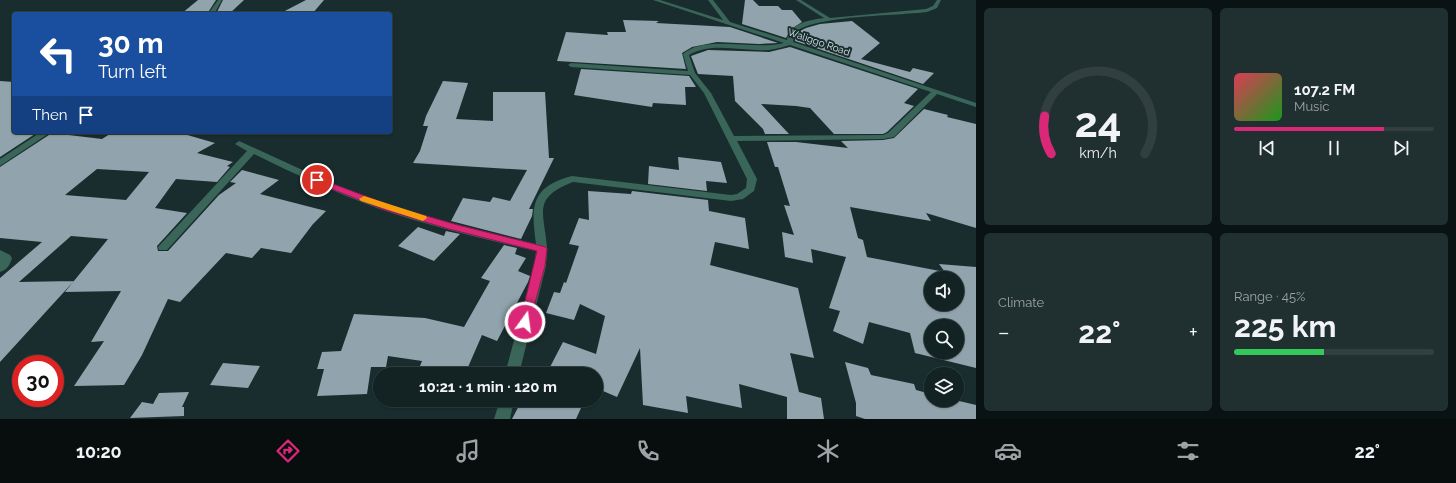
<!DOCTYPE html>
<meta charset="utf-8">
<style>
:root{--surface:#132222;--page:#202f2f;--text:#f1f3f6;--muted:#9da4a5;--line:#323f40;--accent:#db2777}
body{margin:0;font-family:Raleway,sans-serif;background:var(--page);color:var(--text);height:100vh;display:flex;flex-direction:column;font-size:15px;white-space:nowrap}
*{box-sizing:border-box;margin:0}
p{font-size:13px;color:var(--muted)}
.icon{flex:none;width:22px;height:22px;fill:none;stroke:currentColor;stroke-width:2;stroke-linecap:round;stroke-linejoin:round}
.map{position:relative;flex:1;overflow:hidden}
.side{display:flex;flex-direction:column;gap:8px;padding:8px;background:#0a1313;width:480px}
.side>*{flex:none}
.guide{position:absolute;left:12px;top:12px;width:380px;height:122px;border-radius:4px;box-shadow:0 1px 3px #0004,0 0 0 1px var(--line);background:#1a4fa0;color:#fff;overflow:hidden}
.tools{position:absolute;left:924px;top:271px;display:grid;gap:8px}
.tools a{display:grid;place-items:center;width:40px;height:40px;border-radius:50%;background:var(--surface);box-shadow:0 1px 3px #0004,0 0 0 1px var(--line);font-size:20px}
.speed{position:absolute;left:12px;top:355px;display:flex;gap:8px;font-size:20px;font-weight:700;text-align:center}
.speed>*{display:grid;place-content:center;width:52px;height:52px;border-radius:50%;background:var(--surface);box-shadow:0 1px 3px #0004,0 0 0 1px var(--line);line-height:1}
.speed .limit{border:6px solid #d22;background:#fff;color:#111}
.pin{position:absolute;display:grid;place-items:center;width:34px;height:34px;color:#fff;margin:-17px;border:2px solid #fff;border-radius:50%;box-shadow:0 1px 4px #0007}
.me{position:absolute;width:44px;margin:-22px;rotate:14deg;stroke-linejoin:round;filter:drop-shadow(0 0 3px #0008)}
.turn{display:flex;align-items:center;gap:14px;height:84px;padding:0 20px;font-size:18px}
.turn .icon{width:52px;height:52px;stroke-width:2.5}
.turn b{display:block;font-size:28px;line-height:34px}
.then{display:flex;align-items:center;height:38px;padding:0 20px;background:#0003;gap:8px;font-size:15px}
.big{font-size:30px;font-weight:700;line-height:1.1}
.side .tile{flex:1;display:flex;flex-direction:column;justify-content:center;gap:6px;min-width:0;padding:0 14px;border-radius:6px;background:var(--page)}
.side .dial{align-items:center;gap:0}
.dial svg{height:104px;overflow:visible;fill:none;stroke:var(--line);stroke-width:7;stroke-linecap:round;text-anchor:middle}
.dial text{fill:var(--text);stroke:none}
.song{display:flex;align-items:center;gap:12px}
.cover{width:48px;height:48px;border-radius:6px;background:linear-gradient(135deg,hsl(350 70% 55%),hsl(120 70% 35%))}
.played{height:4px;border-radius:2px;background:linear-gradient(90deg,var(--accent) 75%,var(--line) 75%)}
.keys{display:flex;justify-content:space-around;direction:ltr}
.heat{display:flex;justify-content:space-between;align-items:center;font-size:22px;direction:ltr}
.charge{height:6px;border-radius:3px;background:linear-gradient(90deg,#34c759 45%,var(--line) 0)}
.side .tiles{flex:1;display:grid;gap:8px;grid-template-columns:repeat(2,1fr)}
.trip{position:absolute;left:373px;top:367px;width:230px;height:40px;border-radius:20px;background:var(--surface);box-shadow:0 1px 3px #0004,0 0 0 1px var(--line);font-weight:700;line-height:40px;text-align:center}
.dock{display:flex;height:64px;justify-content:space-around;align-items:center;background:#080e0e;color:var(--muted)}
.dock .icon{width:28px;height:28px}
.dock .on{color:var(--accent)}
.dock b{font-size:18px;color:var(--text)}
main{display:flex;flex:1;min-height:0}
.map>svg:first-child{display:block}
.building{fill:#91a3ad;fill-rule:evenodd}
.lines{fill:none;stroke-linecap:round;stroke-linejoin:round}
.minor{fill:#3a6559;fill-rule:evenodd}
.route{fill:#db2777;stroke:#8e194d}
.slow{fill:#f59e0b}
.labels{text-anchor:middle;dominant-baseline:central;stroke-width:4;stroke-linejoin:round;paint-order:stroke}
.far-street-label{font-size:10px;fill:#d8e4e5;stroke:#192d2e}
</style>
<main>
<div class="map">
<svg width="976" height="419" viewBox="0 0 976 419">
<rect width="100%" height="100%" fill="#192d2e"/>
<!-- building -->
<g class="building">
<polygon points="198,0 216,0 207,14 181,14"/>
<polygon points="223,0 244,0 229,14 216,14"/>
<polygon points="306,0 324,0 312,14 279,14"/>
<polygon points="745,0 753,0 759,6 778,6 782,10 792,10 802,22 791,29 786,38 742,24"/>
<polygon points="623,20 659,21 656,23 730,27 778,43 759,44 717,42 692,47 682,53 686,69 557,61 566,32 608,35 607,32 626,32"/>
<polygon points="852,21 880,43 861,59 910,72 913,68 934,73 923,84 795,41 796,33 806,28 820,24"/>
<polygon points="790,47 918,89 904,103 914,106 887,132 883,134 834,134 810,108 796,106 761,104 789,134 765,134 763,129 735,101 733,76 698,74 691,56 708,50 769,52"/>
<polygon points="581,69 689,76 696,87 685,87 686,105 653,103 652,107 574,95"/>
<polygon points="0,81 14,82 14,132 38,132 0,157"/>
<polygon points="443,81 468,83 456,119 493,121 493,92 545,92 549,158 554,158 529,209 533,209 532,216 521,239 451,221 463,198 490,202 493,197 510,201 527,170 413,163 420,151 428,126 423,126 426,116"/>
<path d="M 924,109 L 948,115 L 947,117 L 976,124 L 976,228 L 926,213 L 931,221 L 850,207 L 858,238 L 863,240 L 867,257 L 945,272 L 939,264 L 976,267 L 976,368 L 915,353 L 910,333 L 869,322 L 863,344 L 833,331 L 840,311 L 829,308 L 846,257 L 811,249 L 813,263 L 785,257 L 782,232 L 794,235 L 784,205 L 790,206 L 778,167 L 775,167 L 767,142 L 796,142 L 848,148 L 841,141 L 883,140 L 894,138 ZM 931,278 L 957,278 L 957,304 L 931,304 ZM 931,326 L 957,326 L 957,352 L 931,352 Z"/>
<path d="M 113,132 L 177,132 L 215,143 L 197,153 L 233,162 L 227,166 L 230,167 L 217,182 L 176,179 L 155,208 L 187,213 L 157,246 L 158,251 L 168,251 L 219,195 L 236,183 L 230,182 L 242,170 L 279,180 L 260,194 L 326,211 L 313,224 L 291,253 L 261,248 L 252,258 L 226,253 L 180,302 L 168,299 L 142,355 L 124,385 L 74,386 L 104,341 L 91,342 L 121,291 L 65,292 L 108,239 L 71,236 L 19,282 L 74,281 L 0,362 L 0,278 L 42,242 L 0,238 L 0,167 L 52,133 L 102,139 ZM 97,169 L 149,172 L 126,200 L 65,195 Z"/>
<polygon points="678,157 721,162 727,183 706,181 707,191 648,184 649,166 679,170"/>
<polygon points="588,191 631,194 632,191 708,200 709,211 745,218 749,249 715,242 710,265 798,288 814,358 790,353 799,392 821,398 824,419 787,419 787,397 739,384 742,408 686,396 688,413 643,405 640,348 617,397 596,388 596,374 561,374 549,369 563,342 596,354 605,316 580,304 574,320 546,313 554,292 560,293 564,282 566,283 579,246 569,244 579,218 589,220"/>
<polygon points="418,227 444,236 446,231 460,234 434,261 398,246"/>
<polygon points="504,245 517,248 515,254 526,258 518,271 530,276 528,282 497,341 482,335 465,374 446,374 420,366 422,361 388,356 386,367 371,367 367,394 317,396 324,369 317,369 322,352 341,351 354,314 425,318 464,327 490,281 481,278"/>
<polygon points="845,362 868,368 871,375 914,384 916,390 931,394 931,400 955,400 976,405 976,419 865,419 856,416 856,403"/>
<polygon points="223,363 260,366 248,388 210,385"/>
<polygon points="189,392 182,407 184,407 184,416 130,418 142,402 153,404 159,393"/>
<polygon points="522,400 564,400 581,408 576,419 512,419"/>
</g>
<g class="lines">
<!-- minor -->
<g class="minor">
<polygon points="218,0 222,0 214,14 208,14"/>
<path d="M 653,0 L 660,0 L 723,20 L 708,0 L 713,0 L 730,22 L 787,40 C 789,23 810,20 824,18 L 796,0 L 801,0 L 830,18 L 926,9 L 933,6 L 937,0 L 941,0 L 937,8 L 927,12 C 897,16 817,15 795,32 L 793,42 L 976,103 L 976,107 L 937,94 L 894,137 L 883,139 L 737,141 L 757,179 L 754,191 L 743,199 L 731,201 L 573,182 C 532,198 544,212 547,247 C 548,253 546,260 546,266 L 519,374 L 505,374 L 534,266 L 536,251 C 483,239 429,226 377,208 C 335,192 294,174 254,154 L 167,250 L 159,250 L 158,247 L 247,151 L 235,144 L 239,141 L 322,179 L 385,204 L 462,226 L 536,244 C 531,207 530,187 572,176 L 731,195 L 737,194 L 746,188 L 747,179 L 704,93 L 690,75 L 571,67 L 568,65 L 571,63 L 688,71 L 683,54 C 705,34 755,51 784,43 ZM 790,45 L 931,92 L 888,133 L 883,135 L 734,136 L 711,93 L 695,73 L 689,55 C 713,41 743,52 769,50 C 776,49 783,47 790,45 Z"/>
<polygon points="41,132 51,132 0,166 0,159"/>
<path d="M 0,250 L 10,255 L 12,258 C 10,265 7,270 0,272 Z"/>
<polygon points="500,400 514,400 510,419 494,419"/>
</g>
</g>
<!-- route -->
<polygon class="route" points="317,178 392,206 454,224 546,247 547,249 545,266 529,325 525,326 521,325 520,322 537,251 449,229 385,210 314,182 313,180 314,179"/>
<!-- slow -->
<polygon class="slow" points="364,196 426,216 427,218 423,221 361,201 359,199"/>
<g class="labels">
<!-- far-street labels -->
<g class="far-street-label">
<text transform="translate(819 42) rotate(19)">Waliggo Road</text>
</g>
</g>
</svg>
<div class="tools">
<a><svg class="icon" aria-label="sound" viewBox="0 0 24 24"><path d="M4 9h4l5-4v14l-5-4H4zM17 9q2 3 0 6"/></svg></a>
<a><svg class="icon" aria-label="search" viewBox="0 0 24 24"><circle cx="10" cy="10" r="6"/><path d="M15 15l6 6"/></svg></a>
<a><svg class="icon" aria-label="layers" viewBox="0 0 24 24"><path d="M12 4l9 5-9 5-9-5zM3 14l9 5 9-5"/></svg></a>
</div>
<div class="speed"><div class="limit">30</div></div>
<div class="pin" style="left:317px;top:180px;background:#d93025"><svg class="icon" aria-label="arrive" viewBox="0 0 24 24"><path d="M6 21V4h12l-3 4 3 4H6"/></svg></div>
<svg class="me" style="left:525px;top:322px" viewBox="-20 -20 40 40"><circle r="17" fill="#db2777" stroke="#fff" stroke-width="3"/><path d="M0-11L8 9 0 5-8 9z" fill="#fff"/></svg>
<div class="trip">10:21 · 1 min · 120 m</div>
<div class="guide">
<div class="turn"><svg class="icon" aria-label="left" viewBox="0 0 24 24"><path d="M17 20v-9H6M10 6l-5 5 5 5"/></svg><div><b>30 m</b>Turn left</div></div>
<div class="then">Then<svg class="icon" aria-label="arrive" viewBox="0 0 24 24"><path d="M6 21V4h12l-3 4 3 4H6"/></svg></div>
</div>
</div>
<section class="side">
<div class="tiles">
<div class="tile dial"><svg viewBox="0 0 100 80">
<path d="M14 69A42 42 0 1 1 86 69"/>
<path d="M14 69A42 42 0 0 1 9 40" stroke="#db2777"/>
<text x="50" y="56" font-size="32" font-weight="700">24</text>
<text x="50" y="72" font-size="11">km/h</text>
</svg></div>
<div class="tile">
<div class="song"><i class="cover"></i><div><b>107.2 FM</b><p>Music</p></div></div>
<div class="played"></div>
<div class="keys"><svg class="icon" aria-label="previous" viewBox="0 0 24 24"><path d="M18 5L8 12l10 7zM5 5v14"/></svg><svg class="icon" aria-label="pause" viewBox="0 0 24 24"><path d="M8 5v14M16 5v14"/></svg><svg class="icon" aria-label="next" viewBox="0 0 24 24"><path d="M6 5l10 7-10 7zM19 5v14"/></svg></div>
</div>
<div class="tile"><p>Climate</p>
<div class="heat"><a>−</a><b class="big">22°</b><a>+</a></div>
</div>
<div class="tile"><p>Range · 45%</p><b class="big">225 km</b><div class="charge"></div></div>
</div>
</section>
</main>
<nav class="dock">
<b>10:20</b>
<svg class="icon on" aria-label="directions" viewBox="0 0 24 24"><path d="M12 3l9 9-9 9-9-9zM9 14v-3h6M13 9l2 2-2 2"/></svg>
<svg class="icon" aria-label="music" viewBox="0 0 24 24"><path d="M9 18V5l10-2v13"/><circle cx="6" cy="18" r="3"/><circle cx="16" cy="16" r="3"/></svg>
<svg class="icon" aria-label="phone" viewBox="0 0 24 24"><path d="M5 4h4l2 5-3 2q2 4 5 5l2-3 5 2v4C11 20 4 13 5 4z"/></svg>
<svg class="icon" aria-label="climate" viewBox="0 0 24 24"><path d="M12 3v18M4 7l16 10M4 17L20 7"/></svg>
<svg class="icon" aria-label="car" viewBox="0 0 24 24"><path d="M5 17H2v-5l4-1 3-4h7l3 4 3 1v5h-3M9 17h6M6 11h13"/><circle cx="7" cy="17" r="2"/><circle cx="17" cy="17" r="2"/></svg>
<svg class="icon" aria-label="filters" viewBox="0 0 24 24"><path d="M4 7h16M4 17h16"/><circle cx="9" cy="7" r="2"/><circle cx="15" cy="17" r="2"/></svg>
<b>22°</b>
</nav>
